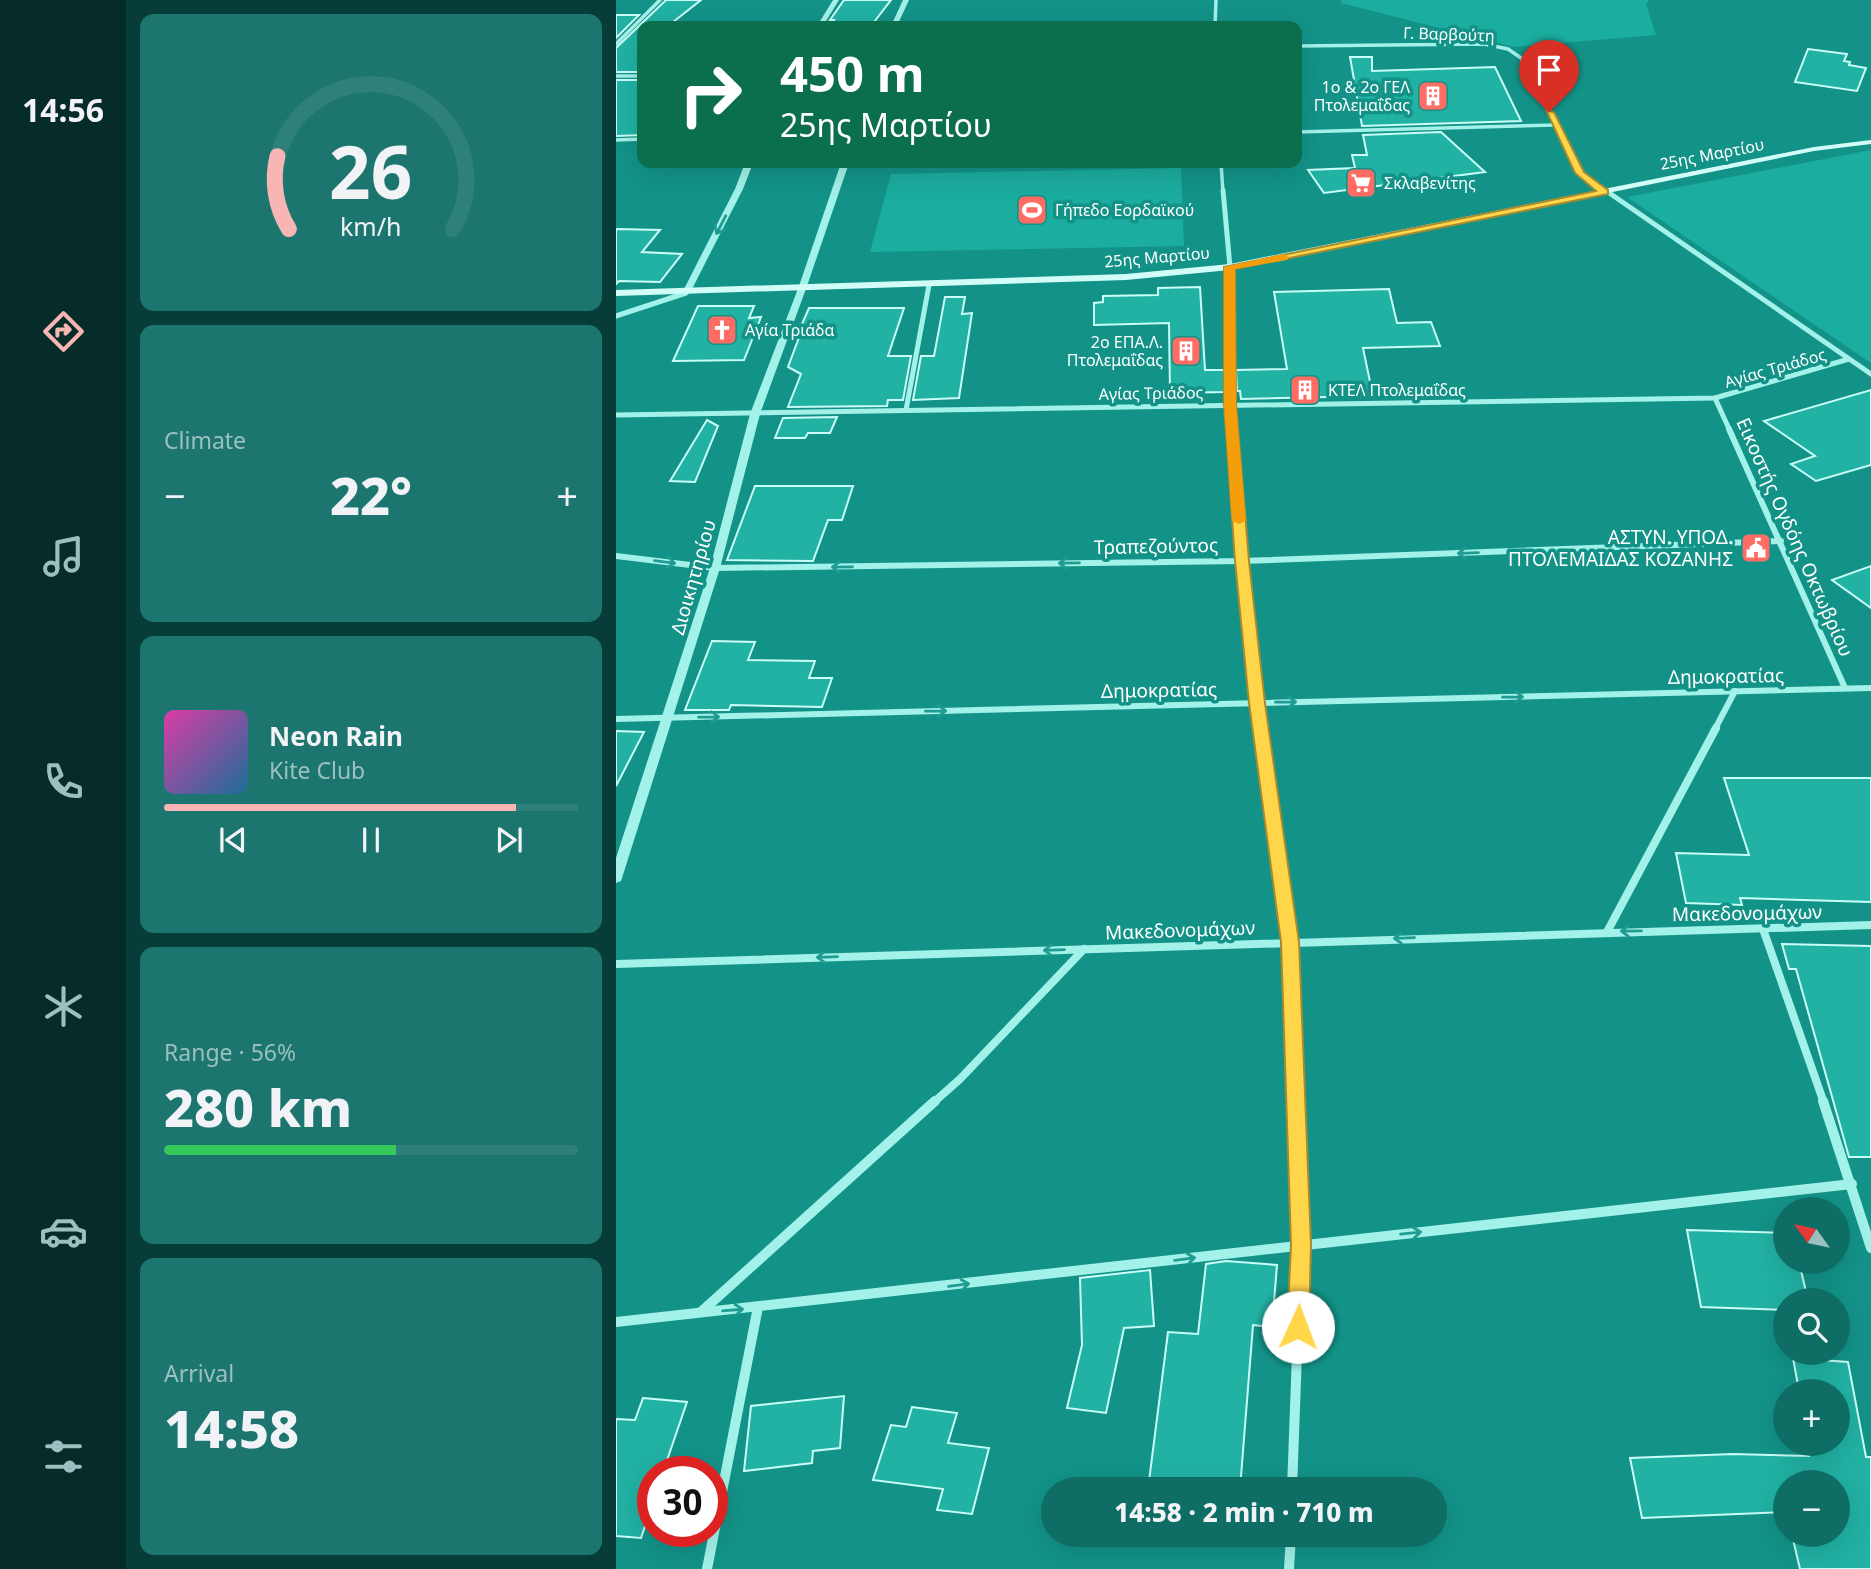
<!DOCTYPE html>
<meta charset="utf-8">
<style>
:root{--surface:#0e6e66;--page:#1c766f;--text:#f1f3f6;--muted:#9bc0bf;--line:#2e817a;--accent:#f7b6b4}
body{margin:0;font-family:"Noto Sans",sans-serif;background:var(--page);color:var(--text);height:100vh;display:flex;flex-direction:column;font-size:26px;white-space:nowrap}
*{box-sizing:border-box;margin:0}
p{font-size:23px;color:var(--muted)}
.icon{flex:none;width:38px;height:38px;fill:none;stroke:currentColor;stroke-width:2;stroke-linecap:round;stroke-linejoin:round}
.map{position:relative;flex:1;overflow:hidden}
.side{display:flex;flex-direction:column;gap:14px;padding:14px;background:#083c38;width:490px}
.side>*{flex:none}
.top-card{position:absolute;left:21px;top:21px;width:665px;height:147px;border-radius:14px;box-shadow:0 7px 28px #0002;background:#0b6e4f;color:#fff;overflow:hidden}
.needle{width:46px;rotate:303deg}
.buttons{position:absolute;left:1157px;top:1197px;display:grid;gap:14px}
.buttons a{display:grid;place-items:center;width:77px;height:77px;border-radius:50%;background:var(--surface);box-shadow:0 7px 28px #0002;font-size:35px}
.speed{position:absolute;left:21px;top:1456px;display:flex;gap:14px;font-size:35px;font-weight:700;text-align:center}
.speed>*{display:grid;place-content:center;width:91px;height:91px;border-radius:50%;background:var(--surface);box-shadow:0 7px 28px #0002;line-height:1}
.speed .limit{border:10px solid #d22;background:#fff;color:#111}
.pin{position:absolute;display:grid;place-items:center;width:60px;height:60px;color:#fff;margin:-72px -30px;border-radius:50% 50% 50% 0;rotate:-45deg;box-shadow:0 0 7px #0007}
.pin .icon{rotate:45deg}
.me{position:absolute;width:77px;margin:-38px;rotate:2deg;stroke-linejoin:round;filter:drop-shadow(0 0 5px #0008)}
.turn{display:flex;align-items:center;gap:24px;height:147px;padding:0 28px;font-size:32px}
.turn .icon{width:91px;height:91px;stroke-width:2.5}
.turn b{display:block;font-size:49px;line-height:60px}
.big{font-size:52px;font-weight:800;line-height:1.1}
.side .card{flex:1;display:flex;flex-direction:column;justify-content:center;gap:10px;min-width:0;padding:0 24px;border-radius:14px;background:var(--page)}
.side .dial{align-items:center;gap:0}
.dial svg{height:182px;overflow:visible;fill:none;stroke:var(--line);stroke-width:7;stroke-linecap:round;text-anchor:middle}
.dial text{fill:var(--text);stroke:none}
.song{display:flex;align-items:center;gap:21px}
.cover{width:84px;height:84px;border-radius:10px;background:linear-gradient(135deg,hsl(320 70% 55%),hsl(200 70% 35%))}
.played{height:7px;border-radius:4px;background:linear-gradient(90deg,var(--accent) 85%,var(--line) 85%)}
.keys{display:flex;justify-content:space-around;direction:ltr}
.heat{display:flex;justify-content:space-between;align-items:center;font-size:38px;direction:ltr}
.charge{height:10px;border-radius:5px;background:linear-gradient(90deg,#34c759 56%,var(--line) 0)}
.trip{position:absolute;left:425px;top:1477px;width:406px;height:70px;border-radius:35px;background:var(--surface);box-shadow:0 7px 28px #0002;font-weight:800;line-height:70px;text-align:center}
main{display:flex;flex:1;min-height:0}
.menu{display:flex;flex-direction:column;width:126px;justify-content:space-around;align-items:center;background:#062c29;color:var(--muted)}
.menu .icon{width:49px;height:49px}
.menu .current{color:var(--accent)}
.menu b{font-size:32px;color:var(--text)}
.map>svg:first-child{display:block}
.green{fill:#1bad9f}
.building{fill:#21b2a4;stroke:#c9fdf7;stroke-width:2}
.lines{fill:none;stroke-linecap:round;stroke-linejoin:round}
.minor-far4{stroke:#a2f2ea;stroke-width:3.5}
.minor-far3{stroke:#a2f2ea;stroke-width:5}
.minor-far2{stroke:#a2f2ea;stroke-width:6}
.minor-far1{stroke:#a2f2ea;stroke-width:8}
.minor{stroke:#a2f2ea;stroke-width:10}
.tertiary{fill:#a2f2ea;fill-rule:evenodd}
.secondary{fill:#d1fcf8;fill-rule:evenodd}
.oneway{stroke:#219c92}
.route{fill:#ffd54a;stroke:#a68a30;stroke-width:2}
.slow{fill:#f59e0b}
.labels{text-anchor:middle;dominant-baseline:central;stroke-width:7;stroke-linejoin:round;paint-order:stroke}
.far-street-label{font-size:16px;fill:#fff;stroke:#139388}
.far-poi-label{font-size:16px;fill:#fff;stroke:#139388;text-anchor:start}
.poi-label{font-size:19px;fill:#fff;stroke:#139388;text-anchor:end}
.street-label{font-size:19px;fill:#fff;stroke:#139388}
</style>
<main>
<nav class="menu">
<b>14:56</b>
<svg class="icon current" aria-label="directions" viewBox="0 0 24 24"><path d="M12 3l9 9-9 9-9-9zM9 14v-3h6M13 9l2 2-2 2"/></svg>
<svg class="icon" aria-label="music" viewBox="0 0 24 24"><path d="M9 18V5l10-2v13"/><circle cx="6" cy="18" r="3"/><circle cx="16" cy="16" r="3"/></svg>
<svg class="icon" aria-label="phone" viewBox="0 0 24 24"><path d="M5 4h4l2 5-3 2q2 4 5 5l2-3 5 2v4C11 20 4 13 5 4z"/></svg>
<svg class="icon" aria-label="climate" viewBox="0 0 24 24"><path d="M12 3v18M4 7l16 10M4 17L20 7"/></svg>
<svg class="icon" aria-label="car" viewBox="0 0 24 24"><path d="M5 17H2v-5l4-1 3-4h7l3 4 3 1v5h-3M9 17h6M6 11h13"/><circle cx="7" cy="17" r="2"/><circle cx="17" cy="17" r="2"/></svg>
<svg class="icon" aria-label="filters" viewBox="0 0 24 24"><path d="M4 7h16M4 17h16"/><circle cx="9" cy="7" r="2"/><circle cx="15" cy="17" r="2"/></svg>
</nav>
<section class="side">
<div class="card dial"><svg viewBox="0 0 100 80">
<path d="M14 69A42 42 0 1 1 86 69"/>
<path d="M14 69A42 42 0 0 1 9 37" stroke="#f7b6b4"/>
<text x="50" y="56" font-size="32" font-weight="700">26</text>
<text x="50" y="72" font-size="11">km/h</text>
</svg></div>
<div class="card"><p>Climate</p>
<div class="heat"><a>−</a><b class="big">22°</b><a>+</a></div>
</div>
<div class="card">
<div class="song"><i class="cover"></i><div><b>Neon Rain</b><p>Kite Club</p></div></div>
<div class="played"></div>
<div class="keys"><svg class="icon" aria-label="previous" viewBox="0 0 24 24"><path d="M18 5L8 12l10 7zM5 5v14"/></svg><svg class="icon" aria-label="pause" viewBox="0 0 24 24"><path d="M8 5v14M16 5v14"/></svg><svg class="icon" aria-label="next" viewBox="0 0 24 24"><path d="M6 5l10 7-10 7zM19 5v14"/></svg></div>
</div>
<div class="card"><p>Range · 56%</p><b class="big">280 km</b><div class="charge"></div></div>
<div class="card"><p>Arrival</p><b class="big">14:58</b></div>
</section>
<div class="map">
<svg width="1255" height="1569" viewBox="0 0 1255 1569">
<rect width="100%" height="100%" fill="#139388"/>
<!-- green -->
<g class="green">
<polygon points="725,0 1033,0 1030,4 1040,35 898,47 725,3"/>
<polygon points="1255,150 1255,363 1011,197"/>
<polygon points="565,168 568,246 254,252 275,174"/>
</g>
<!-- building -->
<g class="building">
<polygon points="50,0 85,0 52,26 26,26 26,72 0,72 0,48"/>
<polygon points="228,0 275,0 255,26 213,26 218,20 214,20"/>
<polygon points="0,15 23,15 0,38"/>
<polygon points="1192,49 1231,54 1228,61 1234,62 1233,65 1250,68 1241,91 1179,82"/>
<polygon points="734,57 756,57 756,71 879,67 905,121 746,126"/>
<polygon points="0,80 26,80 26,135 0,136"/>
<polygon points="825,132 869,172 708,193 692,170 739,168 736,155 751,155 747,135"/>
<polygon points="0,229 44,230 26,252 66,254 44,282 3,281 0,284"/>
<polygon points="584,287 589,370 610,370 610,392 554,393 553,323 478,325 478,303 487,302 487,296 542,295 542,288"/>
<polygon points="773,289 781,323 815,322 824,346 747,348 757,396 625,399 624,391 621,391 620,370 671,369 658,292"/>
<polygon points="329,297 349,297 346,314 356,313 343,398 297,400 305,356 318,356"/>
<polygon points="82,306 138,306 133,318 145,317 128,360 57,361"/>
<polygon points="193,308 288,308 272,356 295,356 287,400 272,400 271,406 172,407 185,374 172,367 182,340 179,340"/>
<polygon points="1255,390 1255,465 1200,481 1175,464 1199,456 1148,421"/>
<polygon points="221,417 214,433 192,433 189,438 159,438 167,418"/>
<polygon points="91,420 102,426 79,482 54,481"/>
<polygon points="139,486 237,486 226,520 212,520 197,561 111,560"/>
<polygon points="1255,566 1255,608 1216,580"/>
<polygon points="96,641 139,642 132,660 199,661 193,678 216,678 206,707 115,705 113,710 69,710"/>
<polygon points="0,731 28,732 0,786"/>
<polygon points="1108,778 1255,778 1255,902 1124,898 1126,905 1070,903 1060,853 1133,855"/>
<polygon points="1166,944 1255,946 1255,1157 1233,1157 1180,969 1173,969"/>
<polygon points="1071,1230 1169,1233 1169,1262 1183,1262 1192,1300 1169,1300 1169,1310 1085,1307"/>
<polygon points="610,1261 661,1265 656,1327 637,1325 624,1489 532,1489 552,1332 582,1334 590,1264"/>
<polygon points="534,1270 538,1326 508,1328 490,1413 451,1408 466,1345 464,1278"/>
<polygon points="1177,1358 1232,1362 1250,1457 1255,1457 1255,1569 1184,1569 1176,1535 1222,1535 1222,1482 1169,1482 1169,1512 1026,1518 1014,1458 1117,1454 1193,1456 1191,1444 1222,1444 1222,1391 1183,1391"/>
<polygon points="228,1396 224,1448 197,1451 196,1463 128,1471 135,1406"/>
<polygon points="27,1398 71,1402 47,1472 37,1472 37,1503 25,1538 0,1536 0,1419 19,1420"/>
<polygon points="296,1407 341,1413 332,1443 373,1448 356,1514 321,1510 327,1489 257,1480 275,1425 290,1427"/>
</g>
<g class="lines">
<!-- minor-far4 -->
<g class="minor-far4">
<polyline points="599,26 600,0"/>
<polyline points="0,44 44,0"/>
<polyline points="681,46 868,44 892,49 905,58 964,173 991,192"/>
<polyline points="0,76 26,76"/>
<polyline points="681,132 939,125"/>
<polyline points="0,140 26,139"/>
<polyline points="605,163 607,192"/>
</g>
<!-- minor-far3 -->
<g class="minor-far3">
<polyline points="607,190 614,267 616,431"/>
<polyline points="989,190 1255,374"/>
<polyline points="0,316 70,293"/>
<polyline points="1099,398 1114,431"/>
<polyline points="290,410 313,285"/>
<polyline points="0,415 1099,398 1233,359"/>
</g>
<!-- minor-far2 -->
<g class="minor-far2">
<polyline points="616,429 626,561 645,729"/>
<polyline points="1113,429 1229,688"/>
<polyline points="0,556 99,568 626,561 1165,541"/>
<polyline points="0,719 1255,688"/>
<polyline points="1099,729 1119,691"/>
</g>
<!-- minor-far1 -->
<g class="minor-far1">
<polyline points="644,728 674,942 680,1103"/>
<polyline points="1147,929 1208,1103"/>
<polyline points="991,932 1100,728"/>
<polyline points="0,964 1255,925"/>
<polyline points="317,1103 344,1079 468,949"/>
</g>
<!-- minor -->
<g class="minor">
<polyline points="1207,1101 1255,1248"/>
<polyline points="85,1312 319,1101"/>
<polyline points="0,1322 1236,1184"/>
<polyline points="676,1489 685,1245 680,1101"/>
<polyline points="91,1569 142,1307"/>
<polyline points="673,1569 675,1535"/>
</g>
<!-- tertiary -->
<g class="tertiary">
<polygon points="217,0 223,0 207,26 201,26"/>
<polygon points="287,0 293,0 281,26 275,26"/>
<polygon points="129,163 137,163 127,189 74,293 67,295 66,293 119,189"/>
<polygon points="225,163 233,163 191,286 144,414 104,568 6,878 5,881 0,883 0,858 94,568 134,414 183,286"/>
</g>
<!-- secondary -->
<polygon class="secondary" points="1255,140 1255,144 1198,151 614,270 510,280 0,296 0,290 510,274 614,264 1198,147"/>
</g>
<!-- one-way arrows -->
<defs><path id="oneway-shaft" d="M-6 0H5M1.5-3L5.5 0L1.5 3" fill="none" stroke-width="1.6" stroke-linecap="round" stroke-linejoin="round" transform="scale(1.75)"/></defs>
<g class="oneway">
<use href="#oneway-shaft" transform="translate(105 225) rotate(117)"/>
<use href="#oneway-shaft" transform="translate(852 553) rotate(178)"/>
<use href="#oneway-shaft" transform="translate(49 562) rotate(7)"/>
<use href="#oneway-shaft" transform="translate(453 563) rotate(179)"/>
<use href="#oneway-shaft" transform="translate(226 567) rotate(179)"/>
<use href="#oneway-shaft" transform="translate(897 697) rotate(-1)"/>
<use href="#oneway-shaft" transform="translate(670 702) rotate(-1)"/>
<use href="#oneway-shaft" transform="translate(320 711) rotate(-1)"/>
<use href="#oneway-shaft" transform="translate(93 717) rotate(-1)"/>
<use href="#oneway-shaft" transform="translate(1015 931) rotate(179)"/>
<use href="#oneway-shaft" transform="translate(788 938) rotate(178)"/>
<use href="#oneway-shaft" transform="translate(438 950) rotate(178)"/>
<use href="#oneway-shaft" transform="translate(211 957) rotate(178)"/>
<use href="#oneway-shaft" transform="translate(795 1233) rotate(-6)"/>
<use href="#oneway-shaft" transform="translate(569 1259) rotate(-7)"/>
<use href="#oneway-shaft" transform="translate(343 1285) rotate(-7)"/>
<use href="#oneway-shaft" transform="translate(117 1310) rotate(-5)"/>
</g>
<!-- route -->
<polygon class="route" points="930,110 938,112 968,172 992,190 992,194 619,269 620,404 633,561 649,703 683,942 695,1245 693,1327 690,1333 682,1336 675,1333 671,1327 675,1245 665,942 633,703 619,561 608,404 608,267 980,191 959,173"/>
<!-- slow -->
<polygon class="slow" points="668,254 673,257 671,260 619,269 620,404 630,521 623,524 616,521 608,404 608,267"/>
<!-- icons -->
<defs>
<g id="building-square" transform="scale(1.575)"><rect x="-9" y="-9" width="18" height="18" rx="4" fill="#ff6c63" stroke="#139388"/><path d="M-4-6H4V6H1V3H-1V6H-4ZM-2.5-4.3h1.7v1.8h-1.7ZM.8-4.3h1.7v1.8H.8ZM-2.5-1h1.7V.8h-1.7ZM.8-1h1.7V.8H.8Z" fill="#fff"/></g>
<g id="supermarket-square" transform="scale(1.575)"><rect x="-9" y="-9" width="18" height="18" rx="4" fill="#ff6c63" stroke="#139388"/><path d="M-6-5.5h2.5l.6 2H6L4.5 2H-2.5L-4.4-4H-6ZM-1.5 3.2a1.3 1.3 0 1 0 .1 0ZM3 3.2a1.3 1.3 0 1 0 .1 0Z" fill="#fff"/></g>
<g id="stadium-square" transform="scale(1.575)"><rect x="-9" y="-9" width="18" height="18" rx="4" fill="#ff6c63" stroke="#139388"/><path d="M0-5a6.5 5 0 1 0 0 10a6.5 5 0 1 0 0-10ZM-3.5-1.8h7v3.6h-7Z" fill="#fff"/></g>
<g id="church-square" transform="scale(1.575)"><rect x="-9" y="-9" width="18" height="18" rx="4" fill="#ff6c63" stroke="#139388"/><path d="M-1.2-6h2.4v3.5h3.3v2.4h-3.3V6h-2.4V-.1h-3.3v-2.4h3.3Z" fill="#fff"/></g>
<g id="civic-square" transform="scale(1.575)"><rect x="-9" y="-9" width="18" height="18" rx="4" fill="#ff6c63" stroke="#139388"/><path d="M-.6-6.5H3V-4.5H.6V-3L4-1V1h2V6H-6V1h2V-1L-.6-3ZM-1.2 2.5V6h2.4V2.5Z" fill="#fff"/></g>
</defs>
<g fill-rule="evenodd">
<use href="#building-square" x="817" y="96"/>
<use href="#supermarket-square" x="745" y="183"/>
<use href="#stadium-square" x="416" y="210"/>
<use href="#church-square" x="106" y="330"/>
<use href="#building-square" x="570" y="351"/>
<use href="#building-square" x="689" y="390"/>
<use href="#civic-square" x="1140" y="548"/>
</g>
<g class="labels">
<!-- far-street labels -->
<g class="far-street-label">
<text transform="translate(833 34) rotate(2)">Γ. Βαρβούτη</text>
<text transform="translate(1096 154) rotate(-11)">25ης Μαρτίου</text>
<text transform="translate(541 257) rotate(-5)">25ης Μαρτίου</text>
<text transform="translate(1159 368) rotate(-16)">Αγίας Τριάδος</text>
<text transform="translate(535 393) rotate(-1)">Αγίας Τριάδος</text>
</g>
<!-- far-poi labels -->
<g class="far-poi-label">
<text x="794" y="87" text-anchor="end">1ο &amp; 2ο ΓΕΛ<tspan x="794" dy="18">Πτολεμαΐδας</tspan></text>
<text x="768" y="183">Σκλαβενίτης</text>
<text x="439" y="210">Γήπεδο Εορδαϊκού</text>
<text x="129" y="330">Αγία Τριάδα</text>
<text x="547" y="342" text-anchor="end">2ο ΕΠΑ.Λ.<tspan x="547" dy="18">Πτολεμαΐδας</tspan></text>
<text x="712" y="390">ΚΤΕΛ Πτολεμαΐδας</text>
</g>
<!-- poi labels -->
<g class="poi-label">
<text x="1117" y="537">ΑΣΤΥΝ. ΥΠΟΔ.<tspan x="1117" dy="22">ΠΤΟΛΕΜΑΙΔΑΣ ΚΟΖΑΝΗΣ</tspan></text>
</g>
<!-- street labels -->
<g class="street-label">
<text transform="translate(1179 537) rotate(66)">Εικοστής Ογδόης Οκτωβρίου</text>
<text transform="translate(540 546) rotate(-1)">Τραπεζούντος</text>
<text transform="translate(77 577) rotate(-74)">Διοικητηρίου</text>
<text transform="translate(1110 676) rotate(-1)">Δημοκρατίας</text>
<text transform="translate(543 690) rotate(-1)">Δημοκρατίας</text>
<text transform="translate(1131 913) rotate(-1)">Μακεδονομάχων</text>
<text transform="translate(564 930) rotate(-2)">Μακεδονομάχων</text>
</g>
</g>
</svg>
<div class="buttons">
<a><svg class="needle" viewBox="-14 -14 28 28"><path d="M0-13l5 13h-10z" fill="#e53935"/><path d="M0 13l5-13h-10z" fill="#9bc0bf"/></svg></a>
<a><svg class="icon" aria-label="search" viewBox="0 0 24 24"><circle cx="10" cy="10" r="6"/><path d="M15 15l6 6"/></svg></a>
<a>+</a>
<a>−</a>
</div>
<div class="speed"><div class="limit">30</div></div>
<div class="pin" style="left:933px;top:112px;background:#d93025"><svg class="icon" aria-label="arrive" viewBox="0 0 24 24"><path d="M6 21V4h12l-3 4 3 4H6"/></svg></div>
<svg class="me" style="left:682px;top:1327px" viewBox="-20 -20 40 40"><circle r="19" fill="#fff"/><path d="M0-13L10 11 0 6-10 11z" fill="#ffd54a"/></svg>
<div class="trip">14:58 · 2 min · 710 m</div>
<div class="top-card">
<div class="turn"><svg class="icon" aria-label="right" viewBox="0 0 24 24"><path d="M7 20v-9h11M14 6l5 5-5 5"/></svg><div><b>450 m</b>25ης Μαρτίου</div></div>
</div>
</div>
</main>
